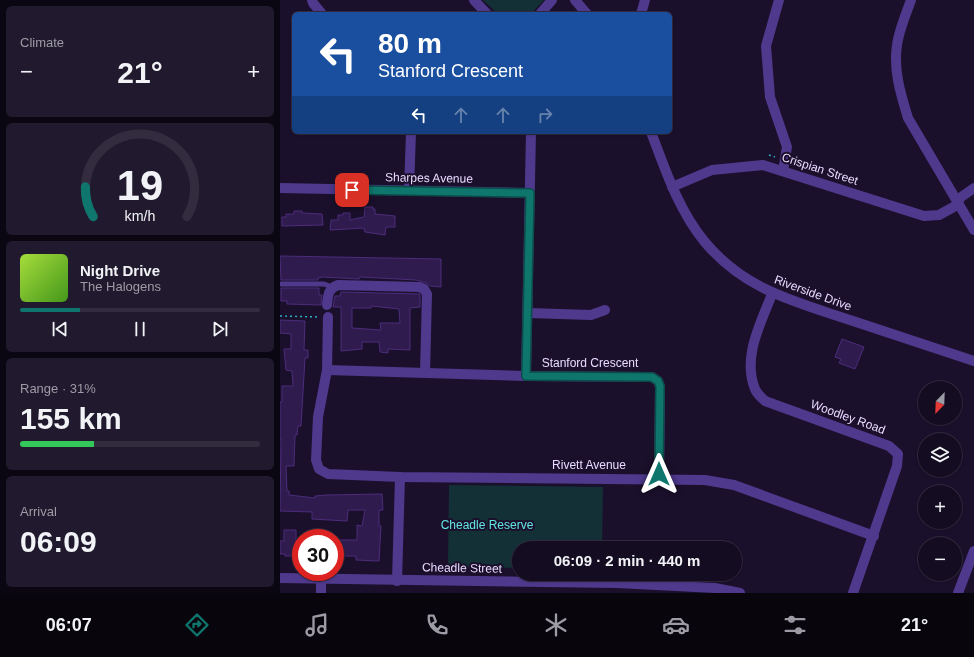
<!DOCTYPE html>
<meta charset="utf-8">
<style>
:root{--surface:#140c21;--page:#211a2e;--text:#f1f3f6;--muted:#9d9ba5;--line:#332c3f;--accent:#0f766e}
body{margin:0;font-family:Helvetica,sans-serif;background:var(--page);color:var(--text);height:100vh;display:flex;flex-direction:column;font-size:15px;white-space:nowrap}
*{box-sizing:border-box;margin:0}
p{font-size:13px;color:var(--muted)}
.icon{flex:none;width:22px;height:22px;fill:none;stroke:currentColor;stroke-width:2;stroke-linecap:round;stroke-linejoin:round}
.map{position:relative;flex:1;overflow:hidden}
.sheet{display:flex;flex-direction:column;gap:6px;padding:6px;background:#0b0712;width:280px}
.sheet>*{flex:none}
.banner{position:absolute;left:12px;top:12px;width:380px;height:122px;border-radius:6px;box-shadow:0 1px 3px #0004,0 0 0 1px var(--line);background:#1a4fa0;color:#fff;overflow:hidden}
.needle{width:26px;rotate:203deg}
.controls{position:absolute;left:638px;top:381px;display:grid;gap:8px}
.controls a{display:grid;place-items:center;width:44px;height:44px;border-radius:50%;background:var(--surface);box-shadow:0 1px 3px #0004,0 0 0 1px var(--line);font-size:20px}
.speed{position:absolute;left:12px;top:529px;display:flex;gap:8px;font-size:20px;font-weight:700;text-align:center}
.speed>*{display:grid;place-content:center;width:52px;height:52px;border-radius:50%;background:var(--surface);box-shadow:0 1px 3px #0004,0 0 0 1px var(--line);line-height:1}
.speed .limit{border:6px solid #d22;background:#fff;color:#111}
.pin{position:absolute;display:grid;place-items:center;width:34px;height:34px;color:#fff;margin:-17px;border-radius:8px;box-shadow:0 2px 6px #0006}
.me{position:absolute;width:44px;margin:-22px;rotate:0deg;stroke-linejoin:round;filter:drop-shadow(0 0 3px #0008)}
.turn{display:flex;align-items:center;gap:14px;height:84px;padding:0 20px;font-size:18px}
.turn .icon{width:52px;height:52px;stroke-width:2.5}
.turn b{display:block;font-size:28px;line-height:34px}
.lanes{display:flex;align-items:center;height:38px;padding:0 20px;background:#0003;justify-content:center;gap:20px;direction:ltr}
.lanes .off{opacity:.35}
.big{font-size:30px;font-weight:700;line-height:1.1}
.sheet .widget{flex:1;display:flex;flex-direction:column;justify-content:center;gap:6px;min-width:0;padding:0 14px;border-radius:6px;background:var(--page)}
.sheet .dial{align-items:center;gap:0}
.dial svg{height:104px;overflow:visible;fill:none;stroke:var(--line);stroke-width:7;stroke-linecap:round;text-anchor:middle}
.dial text{fill:var(--text);stroke:none}
.song{display:flex;align-items:center;gap:12px}
.cover{width:48px;height:48px;border-radius:6px;background:linear-gradient(135deg,hsl(80 70% 55%),hsl(100 70% 35%))}
.played{height:4px;border-radius:2px;background:linear-gradient(90deg,var(--accent) 25%,var(--line) 25%)}
.keys{display:flex;justify-content:space-around;direction:ltr}
.heat{display:flex;justify-content:space-between;align-items:center;font-size:22px;direction:ltr}
.charge{height:6px;border-radius:3px;background:linear-gradient(90deg,#34c759 31%,var(--line) 0)}
.trip{position:absolute;left:232px;top:541px;width:230px;height:40px;border-radius:20px;background:var(--surface);box-shadow:0 1px 3px #0004,0 0 0 1px var(--line);font-weight:700;line-height:40px;text-align:center}
.tab-bar{display:flex;height:64px;justify-content:space-around;align-items:center;background:#08050d;color:var(--muted)}
.tab-bar .icon{width:28px;height:28px}
.tab-bar .active{color:var(--accent)}
.tab-bar b{font-size:18px;color:var(--text)}
main{display:flex;flex:1;min-height:0}
.map>svg:first-child{display:block}
.green{fill:#133037}
.building{fill:#301b4e;stroke:#4c2c7b;fill-rule:evenodd}
.lines{fill:none;stroke-linecap:round;stroke-linejoin:round}
.path{stroke:#2badc4;stroke-width:1.5;stroke-dasharray:2 3;stroke-linecap:butt}
.lane{stroke:#4e398d;stroke-width:5}
.street{stroke:#4e398d;stroke-width:10}
.route-casing{stroke:#0a4d48;stroke-width:10}
.route{stroke:#0f766e;stroke-width:7}
.labels{text-anchor:middle;dominant-baseline:central;stroke-width:4;stroke-linejoin:round;paint-order:stroke}
.street-label{font-size:12px;fill:#e7dbff;stroke:#1b102c}
.park-label{font-size:12px;fill:#60e6e1;stroke:#1b102c}
</style>
<main>
<section class="sheet">
<div class="widget"><p>Climate</p>
<div class="heat"><a>−</a><b class="big">21°</b><a>+</a></div>
</div>
<div class="widget dial"><svg viewBox="0 0 100 80">
<path d="M14 69A42 42 0 1 1 86 69"/>
<path d="M14 69A42 42 0 0 1 8 46" stroke="#0f766e"/>
<text x="50" y="56" font-size="32" font-weight="700">19</text>
<text x="50" y="72" font-size="11">km/h</text>
</svg></div>
<div class="widget">
<div class="song"><i class="cover"></i><div><b>Night Drive</b><p>The Halogens</p></div></div>
<div class="played"></div>
<div class="keys"><svg class="icon" aria-label="previous" viewBox="0 0 24 24"><path d="M18 5L8 12l10 7zM5 5v14"/></svg><svg class="icon" aria-label="pause" viewBox="0 0 24 24"><path d="M8 5v14M16 5v14"/></svg><svg class="icon" aria-label="next" viewBox="0 0 24 24"><path d="M6 5l10 7-10 7zM19 5v14"/></svg></div>
</div>
<div class="widget"><p>Range · 31%</p><b class="big">155 km</b><div class="charge"></div></div>
<div class="widget"><p>Arrival</p><b class="big">06:09</b></div>
</section>
<div class="map">
<svg width="694" height="593" viewBox="0 0 694 593">
<rect width="100%" height="100%" fill="#1b102c"/>
<!-- green -->
<g class="green">
<polygon points="203,0 264,0 251,14 218,14"/>
<polygon points="169,485 323,487 322,548 239,548 239,568 168,567"/>
</g>
<!-- building -->
<g class="building">
<polygon points="85,207 93,207 93,209 95,209 95,214 115,216 115,227 106,227 105,235 85,232 84,228 50,230 51,220 58,220 58,215 63,215 63,213 70,213 70,220 84,217"/>
<polygon points="14,211 22,211 22,213 42,214 43,225 2,226 2,217 6,217 6,214 14,214"/>
<polygon points="0,256 161,259 161,287 150,286 146,283 136,280 80,277 79,279 43,277 38,278 38,280 1,280"/>
<polygon points="1,288 39,288 39,295 42,295 41,305 7,304 7,301 1,301"/>
<path d="M 61,292 L 140,294 L 140,307 L 130,308 L 130,350 L 108,349 L 108,353 L 100,352 L 99,342 L 82,342 L 82,349 L 61,351 L 61,307 L 53,307 L 55,296 L 60,296 ZM 92,306 L 119,309 L 120,323 L 100,323 L 101,330 L 72,328 L 72,308 L 91,308 Z"/>
<polygon points="0,320 25,321 24,350 28,350 28,358 25,358 21,426 18,426 17,435 15,435 14,466 6,466 7,491 9,491 9,495 35,498 35,496 46,495 102,494 103,510 99,510 99,526 101,526 99,561 76,560 76,556 55,556 55,540 77,540 77,525 82,526 85,510 68,510 67,521 32,519 32,512 0,511 1,439 0,439 0,402 2,402 2,386 13,386 12,371 6,370 4,349 11,349 11,334 0,333"/>
<polygon points="562,339 584,347 575,369 559,363 561,359 555,357"/>
<polygon points="4,530 16,530 16,546 21,546 21,556 5,556 5,554 0,554 0,541 4,541"/>
</g>
<g class="lines">
<!-- path -->
<g class="path">
<polyline points="489,155 495,157"/>
<polyline points="514,163 527,167"/>
<polyline points="0,316 40,317"/>
</g>
<!-- lane -->
<polyline class="lane" points="1,284 44,284 52,287"/>
<!-- street -->
<g class="street">
<polyline points="32,0 33,3 42,14"/>
<polyline points="194,0 207,14"/>
<polyline points="295,0 307,14"/>
<polyline points="499,0 486,46 490,97 507,147 503,171"/>
<path d="M 631,0 C 626,14 619,30 617,45 C 613,70 621,95 628,118 L 694,230"/>
<polyline points="260,14 272,0"/>
<polyline points="361,14 365,0"/>
<path d="M 371,132 C 385,169 398,209 424,241 C 465,291 517,302 576,322 C 615,335 655,348 694,361"/>
<polyline points="392,187 432,170 483,165 644,216 659,215 679,204"/>
<polyline points="0,188 250,193"/>
<polyline points="129,191 131,132"/>
<polyline points="677,200 694,188"/>
<path d="M 492,294 C 481,323 462,357 475,389 C 477,394 482,398 485,401 L 609,446 L 618,454 L 617,466 L 573,593"/>
<path d="M 47,305 C 48,295 48,289 58,285 L 139,287 L 144,289 L 147,294 L 145,373"/>
<polyline points="248,313 311,315 325,310"/>
<polyline points="48,317 47,370 38,417 36,460 39,469 48,474 120,477 425,480 454,485 594,536"/>
<polyline points="47,370 246,376 372,377 378,381 380,387 379,479"/>
<polyline points="246,376 251,132"/>
<polyline points="0,578 337,583 435,588 460,593"/>
<polyline points="117,581 120,477"/>
<polyline points="41,593 41,579"/>
<polyline points="678,593 694,551"/>
</g>
</g>
<g class="lines">
<!-- route casing -->
<g class="route-casing">
<polyline id="route" points="72,190 250,193 246,376 372,377 378,381 380,386 379,474"/>
</g>
<!-- route -->
<use href="#route" class="route"/>
</g>
<g class="labels">
<!-- street labels -->
<g class="street-label">
<text transform="translate(540 169) rotate(18)">Crispian Street</text>
<text transform="translate(149 178) rotate(1)">Sharpes Avenue</text>
<text transform="translate(533 293) rotate(20)">Riverside Drive</text>
<text x="310" y="363">Stanford Crescent</text>
<text transform="translate(568 417) rotate(20)">Woodley Road</text>
<text x="309" y="465">Rivett Avenue</text>
<text transform="translate(182 568) rotate(1)">Cheadle Street</text>
</g>
<!-- park labels -->
<g class="park-label">
<text x="207" y="525">Cheadle Reserve</text>
</g>
</g>
</svg>
<div class="controls">
<a><svg class="needle" viewBox="-14 -14 28 28"><path d="M0-13l5 13h-10z" fill="#e53935"/><path d="M0 13l5-13h-10z" fill="#9d9ba5"/></svg></a>
<a><svg class="icon" aria-label="layers" viewBox="0 0 24 24"><path d="M12 4l9 5-9 5-9-5zM3 14l9 5 9-5"/></svg></a>
<a>+</a>
<a>−</a>
</div>
<div class="speed"><div class="limit">30</div></div>
<div class="pin" style="left:72px;top:190px;background:#d93025"><svg class="icon" aria-label="arrive" viewBox="0 0 24 24"><path d="M6 21V4h12l-3 4 3 4H6"/></svg></div>
<svg class="me" style="left:379px;top:474px" viewBox="-20 -20 40 40"><path d="M0-17L14 15 0 8-14 15z" fill="#0f766e" stroke="#fff" stroke-width="4"/></svg>
<div class="trip">06:09 · 2 min · 440 m</div>
<div class="banner">
<div class="turn"><svg class="icon" aria-label="left" viewBox="0 0 24 24"><path d="M17 20v-9H6M10 6l-5 5 5 5"/></svg><div><b>80 m</b>Stanford Crescent</div></div>
<div class="lanes"><svg class="icon" aria-label="left" viewBox="0 0 24 24"><path d="M17 20v-9H6M10 6l-5 5 5 5"/></svg><svg class="icon off" aria-label="ahead" viewBox="0 0 24 24"><path d="M12 20V5M6 11l6-6 6 6"/></svg><svg class="icon off" aria-label="ahead" viewBox="0 0 24 24"><path d="M12 20V5M6 11l6-6 6 6"/></svg><svg class="icon off" aria-label="right" viewBox="0 0 24 24"><path d="M7 20v-9h11M14 6l5 5-5 5"/></svg></div>
</div>
</div>
</main>
<nav class="tab-bar">
<b>06:07</b>
<svg class="icon active" aria-label="directions" viewBox="0 0 24 24"><path d="M12 3l9 9-9 9-9-9zM9 14v-3h6M13 9l2 2-2 2"/></svg>
<svg class="icon" aria-label="music" viewBox="0 0 24 24"><path d="M9 18V5l10-2v13"/><circle cx="6" cy="18" r="3"/><circle cx="16" cy="16" r="3"/></svg>
<svg class="icon" aria-label="phone" viewBox="0 0 24 24"><path d="M5 4h4l2 5-3 2q2 4 5 5l2-3 5 2v4C11 20 4 13 5 4z"/></svg>
<svg class="icon" aria-label="climate" viewBox="0 0 24 24"><path d="M12 3v18M4 7l16 10M4 17L20 7"/></svg>
<svg class="icon" aria-label="car" viewBox="0 0 24 24"><path d="M5 17H2v-5l4-1 3-4h7l3 4 3 1v5h-3M9 17h6M6 11h13"/><circle cx="7" cy="17" r="2"/><circle cx="17" cy="17" r="2"/></svg>
<svg class="icon" aria-label="filters" viewBox="0 0 24 24"><path d="M4 7h16M4 17h16"/><circle cx="9" cy="7" r="2"/><circle cx="15" cy="17" r="2"/></svg>
<b>21°</b>
</nav>
